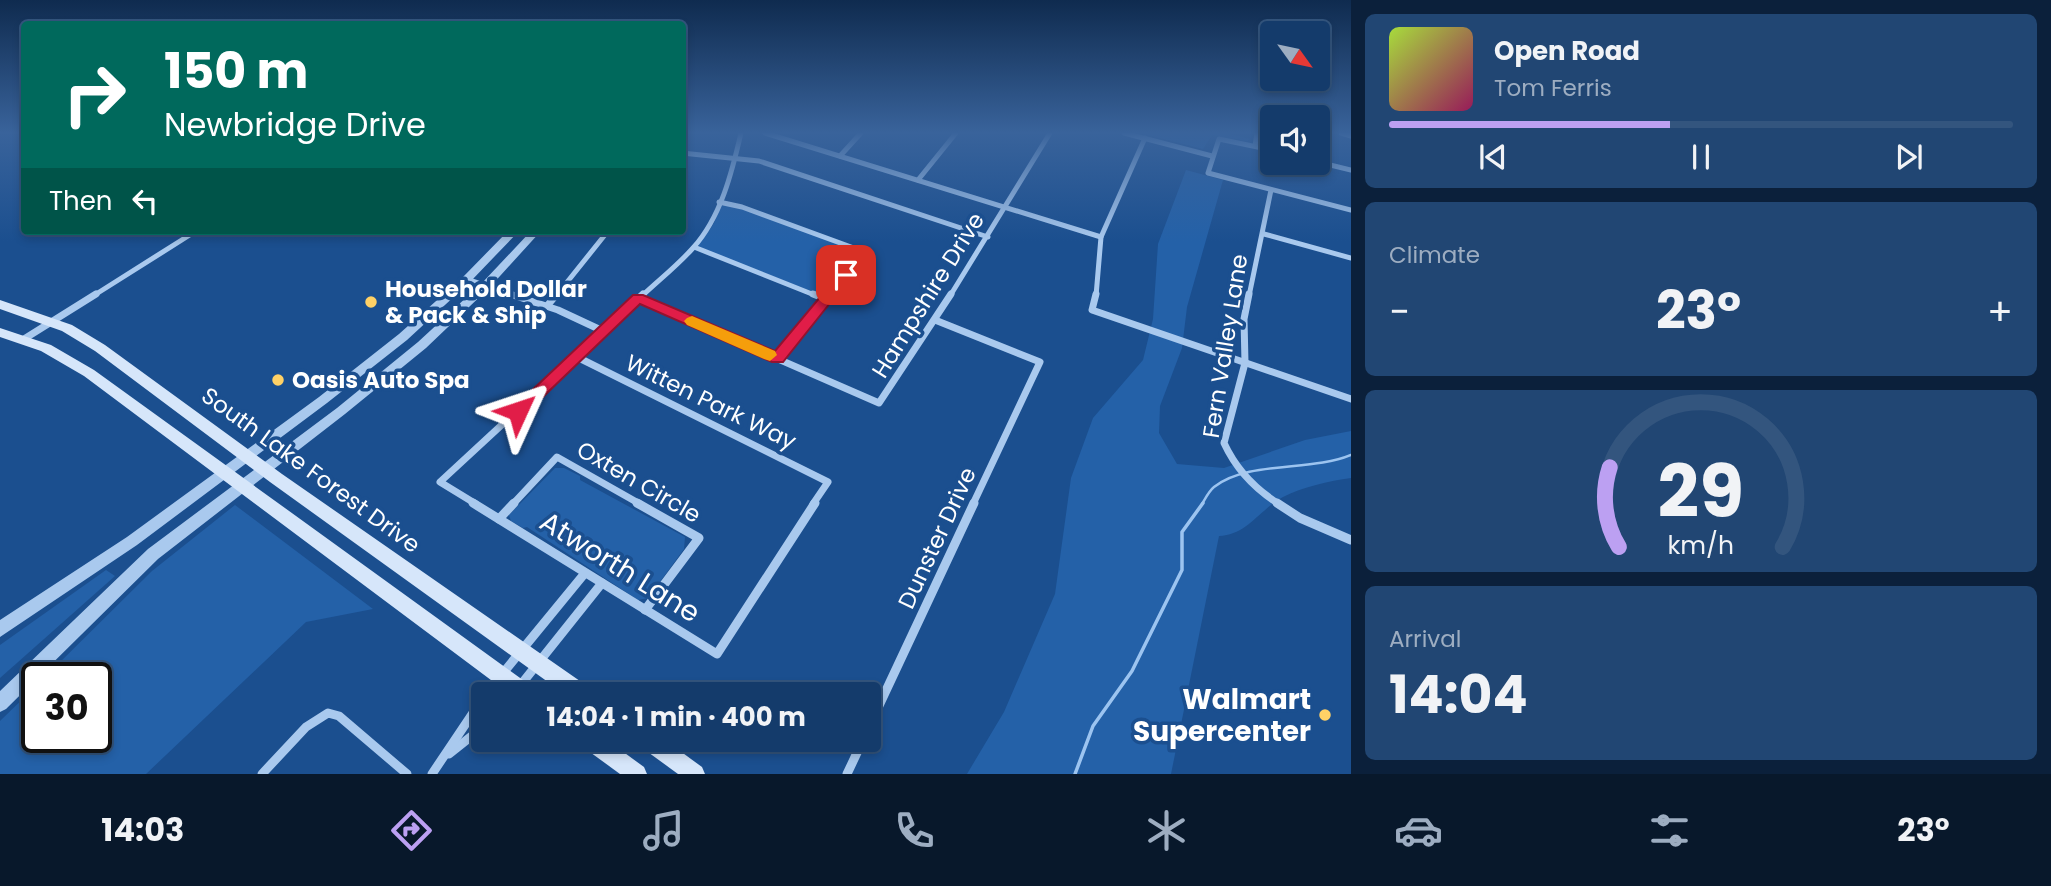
<!DOCTYPE html>
<meta charset="utf-8">
<style>
:root{--surface:#143b6b;--page:#214673;--text:#f1f3f6;--muted:#9dadc1;--line:#33557e;--accent:#bca0f2}
body{margin:0;font-family:Poppins,sans-serif;background:var(--page);color:var(--text);height:100vh;display:flex;flex-direction:column;font-size:26px;white-space:nowrap}
*{box-sizing:border-box;margin:0}
p{font-size:23px;color:var(--muted)}
.icon{flex:none;width:38px;height:38px;fill:none;stroke:currentColor;stroke-width:2;stroke-linecap:round;stroke-linejoin:round}
.map{position:relative;flex:1;overflow:hidden}
.panel{display:flex;flex-direction:column;gap:14px;padding:14px;background:#0b203b;width:700px}
.panel>*{flex:none}
.guide{position:absolute;left:21px;top:21px;width:665px;height:214px;border-radius:7px;box-shadow:0 4px 10px #0003,0 0 0 2px var(--line);background:#00695c;color:#fff;overflow:hidden}
.needle{width:46px;rotate:123deg}
.controls{position:absolute;left:1260px;top:21px;display:grid;gap:14px}
.controls a{display:grid;place-items:center;width:70px;height:70px;border-radius:7px;background:var(--surface);box-shadow:0 4px 10px #0003,0 0 0 2px var(--line);font-size:35px}
.speed{position:absolute;left:21px;top:662px;display:flex;gap:14px;font-size:35px;font-weight:700;text-align:center}
.speed>*{display:grid;place-content:center;width:91px;height:91px;border-radius:50%;background:var(--surface);box-shadow:0 4px 10px #0003,0 0 0 2px var(--line);line-height:1}
.speed .limit{border:4px solid #111;border-radius:10px;background:#fff;color:#111}
.pin{position:absolute;display:grid;place-items:center;width:60px;height:60px;color:#fff;margin:-30px;border-radius:14px;box-shadow:0 4px 10px #0006}
.me{position:absolute;width:77px;margin:-38px;rotate:48deg;stroke-linejoin:round;filter:drop-shadow(0 0 5px #0008)}
.turn{display:flex;align-items:center;gap:24px;height:147px;padding:0 28px;font-size:32px}
.turn .icon{width:91px;height:91px;stroke-width:2.5}
.turn b{display:block;font-size:49px;line-height:60px}
.then{display:flex;align-items:center;height:66px;padding:0 28px;background:#0003;gap:14px;font-size:26px}
.big{font-size:52px;font-weight:700;line-height:1.1}
.panel .widget{flex:1;display:flex;flex-direction:column;justify-content:center;gap:10px;min-width:0;padding:0 24px;border-radius:10px;background:var(--page)}
.panel .dial{align-items:center;gap:0}
.dial svg{height:182px;overflow:visible;fill:none;stroke:var(--line);stroke-width:7;stroke-linecap:round;text-anchor:middle}
.dial text{fill:var(--text);stroke:none}
.song{display:flex;align-items:center;gap:21px}
.cover{width:84px;height:84px;border-radius:10px;background:linear-gradient(135deg,hsl(80 70% 55%),hsl(330 70% 35%))}
.played{height:7px;border-radius:4px;background:linear-gradient(90deg,var(--accent) 45%,var(--line) 45%)}
.keys{display:flex;justify-content:space-around;direction:ltr}
.heat{display:flex;justify-content:space-between;align-items:center;font-size:38px;direction:ltr}
.trip{position:absolute;left:471px;top:682px;width:410px;height:70px;border-radius:7px;background:var(--surface);box-shadow:0 4px 10px #0003,0 0 0 2px var(--line);font-weight:700;line-height:70px;text-align:center}
.tab-bar{display:flex;height:112px;justify-content:space-around;align-items:center;background:#08182b;color:var(--muted)}
.tab-bar .icon{width:49px;height:49px}
.tab-bar .current{color:var(--accent)}
.tab-bar b{font-size:32px;color:var(--text)}
main{display:flex;flex:1;min-height:0}
.map>svg:first-child{display:block}
.green{fill:#2461a8}
.lines{fill:none;stroke-linecap:round;stroke-linejoin:round}
.stream-far1{stroke:#9cc4f0;stroke-width:2.5}
.stream{stroke:#9cc4f0;stroke-width:3.5}
.minor-far2{stroke:#a9c9ee;stroke-width:5}
.minor-far1{stroke:#a9c9ee;stroke-width:7}
.minor{stroke:#a9c9ee;stroke-width:9}
.tertiary{fill:#a9c9ee;fill-rule:evenodd}
.secondary{fill:#d6e6fa;fill-rule:evenodd}
.route{fill:#e11d48;stroke:#92132f;stroke-width:2}
.slow{fill:#f59e0b}
.poi-dot{fill:#ffd166;stroke:#1b4f8f;stroke-width:2.5}
.labels{text-anchor:middle;dominant-baseline:central;stroke-width:7;stroke-linejoin:round;paint-order:stroke}
.poi-label{font-size:23px;font-weight:bold;fill:#fff;stroke:#1b4f8f;text-anchor:start}
.street-label{font-size:23px;fill:#fff;stroke:#1b4f8f}
.near-street-label{font-size:28px;fill:#fff;stroke:#1b4f8f}
.near-poi-label{font-size:28px;font-weight:bold;fill:#fff;stroke:#1b4f8f;text-anchor:end}
</style>
<main>
<div class="map">
<svg width="1351" height="774" viewBox="0 0 1351 774">
<rect width="100%" height="100%" fill="#1b4f8f"/>
<!-- green -->
<g class="green">
<polygon points="1140,133 1227,133 1250,139 1247,141 1212,135 1203,149"/>
<path d="M 1186,170 L 1223,180 L 1187,307 L 1182,348 L 1160,406 L 1159,433 L 1177,464 L 1224,468 L 1305,440 L 1351,431 L 1351,478 C 1329,481 1302,487 1283,497 C 1259,510 1247,535 1219,536 L 1171,774 L 967,774 L 1004,712 L 1055,594 L 1071,478 L 1093,418 L 1143,360 L 1153,319 L 1158,244 Z"/>
<path d="M 724,205 L 735,206 L 856,250 L 858,254 L 831,282 L 833,285 C 825,294 822,295 811,291 L 700,248 L 698,244 C 708,232 718,222 719,206 Z"/>
<polygon points="555,468 564,468 580,476 580,480 685,537 684,549 648,598 638,600 527,527 523,528 511,521 509,515"/>
<polygon points="235,505 373,609 306,622 146,774 0,774 0,721 37,685 37,737 96,737 96,677 45,677 152,571"/>
<polygon points="106,570 115,576 0,678 0,645"/>
</g>
<g class="lines">
<!-- stream-far1 -->
<path class="stream-far1" d="M 1202,504 C 1205,499 1209,491 1214,487 C 1249,460 1311,472 1351,455"/>
<!-- stream -->
<polyline class="stream" points="1075,774 1093,726 1132,671 1182,570 1182,532 1203,503"/>
<!-- minor-far2 -->
<g class="minor-far2">
<polyline points="765,133 1101,237"/>
<polyline points="1124,133 1212,156"/>
<polyline points="1341,133 1351,136"/>
<polyline points="1255,146 1257,133"/>
<polyline points="1272,150 1219,139 1208,173 1351,210"/>
<polyline points="682,153 759,161 988,237"/>
<polyline points="840,156 861,133"/>
<polyline points="1318,162 1351,170"/>
<polyline points="918,180 956,133"/>
<polyline points="719,202 742,207 862,251 827,296"/>
<polyline points="1264,234 1351,258"/>
<polyline points="694,247 817,296"/>
<polyline points="467,279 515,296"/>
<polyline points="93,296 196,231"/>
<polyline points="556,296 608,231"/>
<path d="M 642,296 C 659,280 678,265 693,248 C 721,217 732,172 741,133"/>
<polyline points="950,296 1050,133"/>
<polyline points="1096,296 1101,237 1145,138"/>
<polyline points="1249,296 1271,190"/>
</g>
<!-- minor-far1 -->
<g class="minor-far1">
<polyline points="510,294 558,310 603,331"/>
<polyline points="813,294 826,299"/>
<polyline points="1096,294 1092,310 1351,399"/>
<path d="M 1249,294 L 1244,319 L 1245,363 L 1224,443 C 1236,469 1255,489 1279,504"/>
<polyline points="638,298 879,403 951,294"/>
<polyline points="547,306 557,294"/>
<polyline points="935,320 1040,362 973,504"/>
<polyline points="24,339 96,294"/>
<polyline points="577,357 828,482 813,504"/>
<polyline points="777,359 828,294"/>
<polyline points="476,504 440,482 643,294"/>
<polyline points="513,504 557,457 640,504"/>
</g>
<!-- minor -->
<g class="minor">
<polyline points="473,503 717,654 815,503"/>
<polyline points="637,503 699,538 645,610"/>
<polyline points="1277,503 1300,518 1351,540"/>
<polyline points="499,519 514,503"/>
<polyline points="519,687 602,583"/>
<polyline points="485,695 585,573"/>
<polyline points="868,729 974,503"/>
<polyline points="449,754 483,727"/>
<polyline points="262,774 306,727 328,713 339,716 407,774"/>
<polyline points="432,774 483,698"/>
<polyline points="847,774 863,740"/>
</g>
<!-- tertiary -->
<g class="tertiary">
<polygon points="508,231 519,231 471,281 407,340 327,403 137,545 0,637 0,620 127,537 319,397 399,334 463,277"/>
<polygon points="531,231 541,231 490,287 426,348 345,414 158,559 6,709 0,712 0,691 148,549 337,408 418,342 482,283"/>
</g>
<!-- secondary -->
<g class="secondary">
<polygon points="0,300 72,325 105,345 282,474 590,688 593,695 566,695 270,482 95,351 62,331 0,309"/>
<polygon points="0,328 51,345 94,370 534,688 537,695 511,695 84,376 41,351 0,337"/>
<polygon points="580,740 607,740 644,767 647,774 620,774 583,747"/>
<polygon points="638,740 665,740 702,767 705,774 678,774 641,747"/>
</g>
</g>
<!-- sky -->
<linearGradient id="sky" x2="0" y2="1"><stop stop-color="#0f2b4f"/><stop offset="0.55" stop-color="#39639b"/><stop offset="1" stop-color="#39639b" stop-opacity="0"/></linearGradient>
<rect width="1351" height="241" fill="url(#sky)"/>
<!-- route -->
<polygon class="route" points="846,271 850,272 850,278 783,362 772,362 640,304 524,415 518,417 510,411 633,295 643,295 775,351 841,272"/>
<!-- slow -->
<polygon class="slow" points="692,316 775,351 777,355 770,361 764,359 687,325 684,321 687,318"/>
<!-- markers -->
<g class="poi-dot">
<circle cx="371" cy="302" r="7"/>
<circle cx="278" cy="380" r="7"/>
<circle cx="1325" cy="715" r="7"/>
</g>
<g class="labels">
<!-- poi labels -->
<g class="poi-label">
<text x="385" y="289">Household Dollar<tspan x="385" dy="26">&amp; Pack &amp; Ship</tspan></text>
<text x="292" y="380">Oasis Auto Spa</text>
</g>
<!-- street labels -->
<g class="street-label">
<text transform="translate(928 295) rotate(-58)">Hampshire Drive</text>
<text transform="translate(1225 346) rotate(-81)">Fern Valley Lane</text>
<text transform="translate(711 402) rotate(26)">Witten Park Way</text>
<text transform="translate(311 470) rotate(36)">South Lake Forest Drive</text>
<text transform="translate(639 482) rotate(30)">Oxten Circle</text>
<text transform="translate(937 538) rotate(-65)">Dunster Drive</text>
</g>
<!-- near-street labels -->
<g class="near-street-label">
<text transform="translate(620 567) rotate(32)">Atworth Lane</text>
</g>
<!-- near-poi labels -->
<g class="near-poi-label">
<text x="1311" y="699">Walmart<tspan x="1311" dy="32">Supercenter</tspan></text>
</g>
</g>
</svg>
<div class="controls">
<a><svg class="needle" viewBox="-14 -14 28 28"><path d="M0-13l5 13h-10z" fill="#e53935"/><path d="M0 13l5-13h-10z" fill="#9dadc1"/></svg></a>
<a><svg class="icon" aria-label="sound" viewBox="0 0 24 24"><path d="M4 9h4l5-4v14l-5-4H4zM17 9q2 3 0 6"/></svg></a>
</div>
<div class="speed"><div class="limit">30</div></div>
<div class="pin" style="left:846px;top:275px;background:#d93025"><svg class="icon" aria-label="arrive" viewBox="0 0 24 24"><path d="M6 21V4h12l-3 4 3 4H6"/></svg></div>
<svg class="me" style="left:518px;top:411px" viewBox="-20 -20 40 40"><path d="M0-17L14 15 0 8-14 15z" fill="#e11d48" stroke="#fff" stroke-width="4"/></svg>
<div class="trip">14:04 · 1 min · 400 m</div>
<div class="guide">
<div class="turn"><svg class="icon" aria-label="right" viewBox="0 0 24 24"><path d="M7 20v-9h11M14 6l5 5-5 5"/></svg><div><b>150 m</b>Newbridge Drive</div></div>
<div class="then">Then<svg class="icon" aria-label="left" viewBox="0 0 24 24"><path d="M17 20v-9H6M10 6l-5 5 5 5"/></svg></div>
</div>
</div>
<section class="panel">
<div class="widget">
<div class="song"><i class="cover"></i><div><b>Open Road</b><p>Tom Ferris</p></div></div>
<div class="played"></div>
<div class="keys"><svg class="icon" aria-label="previous" viewBox="0 0 24 24"><path d="M18 5L8 12l10 7zM5 5v14"/></svg><svg class="icon" aria-label="pause" viewBox="0 0 24 24"><path d="M8 5v14M16 5v14"/></svg><svg class="icon" aria-label="next" viewBox="0 0 24 24"><path d="M6 5l10 7-10 7zM19 5v14"/></svg></div>
</div>
<div class="widget"><p>Climate</p>
<div class="heat"><a>−</a><b class="big">23°</b><a>+</a></div>
</div>
<div class="widget dial"><svg viewBox="0 0 100 80">
<path d="M14 69A42 42 0 1 1 86 69"/>
<path d="M14 69A42 42 0 0 1 10 34" stroke="#bca0f2"/>
<text x="50" y="56" font-size="32" font-weight="700">29</text>
<text x="50" y="72" font-size="11">km/h</text>
</svg></div>
<div class="widget"><p>Arrival</p><b class="big">14:04</b></div>
</section>
</main>
<nav class="tab-bar">
<b>14:03</b>
<svg class="icon current" aria-label="directions" viewBox="0 0 24 24"><path d="M12 3l9 9-9 9-9-9zM9 14v-3h6M13 9l2 2-2 2"/></svg>
<svg class="icon" aria-label="music" viewBox="0 0 24 24"><path d="M9 18V5l10-2v13"/><circle cx="6" cy="18" r="3"/><circle cx="16" cy="16" r="3"/></svg>
<svg class="icon" aria-label="phone" viewBox="0 0 24 24"><path d="M5 4h4l2 5-3 2q2 4 5 5l2-3 5 2v4C11 20 4 13 5 4z"/></svg>
<svg class="icon" aria-label="climate" viewBox="0 0 24 24"><path d="M12 3v18M4 7l16 10M4 17L20 7"/></svg>
<svg class="icon" aria-label="car" viewBox="0 0 24 24"><path d="M5 17H2v-5l4-1 3-4h7l3 4 3 1v5h-3M9 17h6M6 11h13"/><circle cx="7" cy="17" r="2"/><circle cx="17" cy="17" r="2"/></svg>
<svg class="icon" aria-label="filters" viewBox="0 0 24 24"><path d="M4 7h16M4 17h16"/><circle cx="9" cy="7" r="2"/><circle cx="15" cy="17" r="2"/></svg>
<b>23°</b>
</nav>
